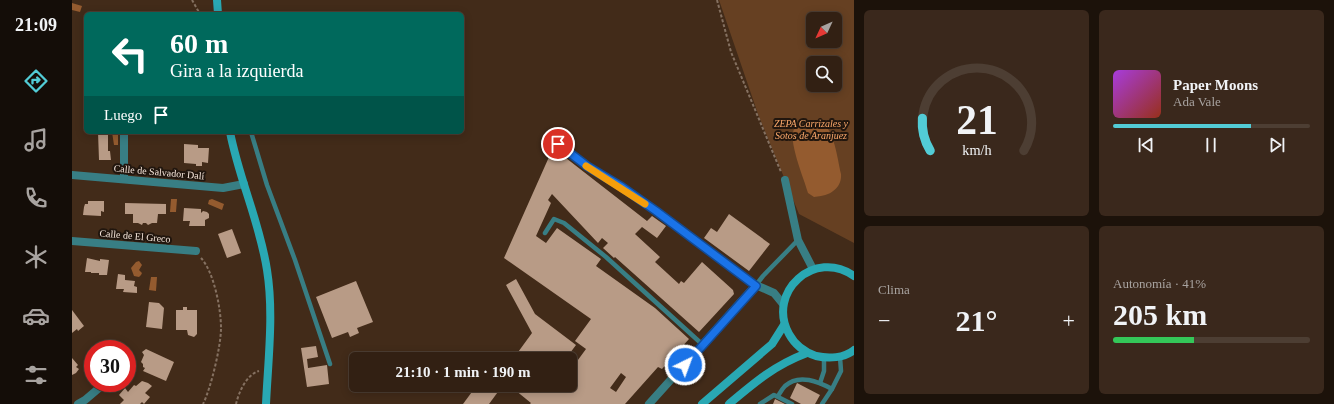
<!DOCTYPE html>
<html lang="es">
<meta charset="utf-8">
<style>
:root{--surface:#322013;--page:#3a281c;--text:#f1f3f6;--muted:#a8a3a0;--line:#4d3e33;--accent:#52ccd6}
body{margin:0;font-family:Georgia,serif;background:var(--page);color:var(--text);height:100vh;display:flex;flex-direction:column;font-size:15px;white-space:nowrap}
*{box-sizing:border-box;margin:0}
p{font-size:13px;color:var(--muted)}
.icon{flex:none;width:22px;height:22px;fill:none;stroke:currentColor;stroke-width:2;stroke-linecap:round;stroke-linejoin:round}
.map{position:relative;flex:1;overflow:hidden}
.side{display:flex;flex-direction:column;gap:10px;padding:10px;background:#1c120a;width:480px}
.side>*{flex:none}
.guide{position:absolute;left:12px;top:12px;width:380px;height:122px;border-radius:6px;box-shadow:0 2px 10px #0003,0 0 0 1px var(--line);background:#00695c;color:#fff;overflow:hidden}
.needle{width:26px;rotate:226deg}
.fabs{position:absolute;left:734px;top:12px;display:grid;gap:8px}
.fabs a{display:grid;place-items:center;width:36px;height:36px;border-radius:6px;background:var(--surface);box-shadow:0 2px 10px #0003,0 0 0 1px var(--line);font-size:20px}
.speed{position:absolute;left:12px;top:340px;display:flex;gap:8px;font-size:20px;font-weight:700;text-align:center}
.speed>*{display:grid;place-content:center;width:52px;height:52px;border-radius:50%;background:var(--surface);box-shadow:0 2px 10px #0003,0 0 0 1px var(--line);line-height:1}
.speed .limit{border:6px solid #d22;background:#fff;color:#111}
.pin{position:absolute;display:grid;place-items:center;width:34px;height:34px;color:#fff;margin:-17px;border:2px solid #fff;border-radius:50%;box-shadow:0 1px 4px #0007}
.me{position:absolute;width:44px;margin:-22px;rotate:42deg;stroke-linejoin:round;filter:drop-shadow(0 0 3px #0008)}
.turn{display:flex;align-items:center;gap:14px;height:84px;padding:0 20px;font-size:18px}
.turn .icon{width:52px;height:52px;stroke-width:2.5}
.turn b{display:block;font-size:28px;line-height:34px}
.then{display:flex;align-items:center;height:38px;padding:0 20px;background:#0003;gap:8px;font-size:15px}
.big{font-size:30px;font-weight:800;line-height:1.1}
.side .widget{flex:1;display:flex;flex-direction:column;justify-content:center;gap:6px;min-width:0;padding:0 14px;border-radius:6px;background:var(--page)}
.side .dial{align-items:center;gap:0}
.dial svg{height:104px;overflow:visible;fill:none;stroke:var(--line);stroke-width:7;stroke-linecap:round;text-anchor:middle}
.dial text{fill:var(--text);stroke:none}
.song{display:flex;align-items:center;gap:12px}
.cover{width:48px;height:48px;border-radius:6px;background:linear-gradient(135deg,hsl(280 70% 55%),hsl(10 70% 35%))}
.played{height:4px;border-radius:2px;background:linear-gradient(90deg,var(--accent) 70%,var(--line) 70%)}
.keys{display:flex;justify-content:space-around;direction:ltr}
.heat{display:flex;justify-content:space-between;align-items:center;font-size:22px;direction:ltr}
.charge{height:6px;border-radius:3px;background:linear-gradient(90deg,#34c759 41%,var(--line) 0)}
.side .tiles{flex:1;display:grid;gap:10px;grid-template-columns:repeat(2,1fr)}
.trip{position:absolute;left:277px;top:352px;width:228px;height:40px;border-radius:6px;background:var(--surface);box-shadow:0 2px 10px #0003,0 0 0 1px var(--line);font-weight:800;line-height:40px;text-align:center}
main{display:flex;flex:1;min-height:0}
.tab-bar{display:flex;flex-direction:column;width:72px;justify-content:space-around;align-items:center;background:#140d08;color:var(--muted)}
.tab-bar .icon{width:28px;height:28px}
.tab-bar .on{color:var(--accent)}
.tab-bar b{font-size:18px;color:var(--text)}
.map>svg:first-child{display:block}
.green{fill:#664022;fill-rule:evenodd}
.water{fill:#945b2f}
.building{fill:#b89b86;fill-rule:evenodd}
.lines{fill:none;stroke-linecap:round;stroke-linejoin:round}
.path{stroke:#857161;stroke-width:2;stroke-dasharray:3 2;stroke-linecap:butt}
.lane{stroke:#387e84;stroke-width:4.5}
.street{stroke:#387e84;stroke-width:8}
.secondary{stroke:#29a8b3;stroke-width:8}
.route-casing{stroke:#114b97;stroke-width:10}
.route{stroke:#1a73e8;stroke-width:7}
.slow{stroke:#f59e0b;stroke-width:7}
.labels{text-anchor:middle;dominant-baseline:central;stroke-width:4;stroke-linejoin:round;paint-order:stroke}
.park-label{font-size:10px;font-style:italic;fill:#fca96b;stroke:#21160e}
.street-label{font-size:10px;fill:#f8e8dd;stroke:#21160e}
</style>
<main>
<nav class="tab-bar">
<b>21:09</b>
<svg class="icon on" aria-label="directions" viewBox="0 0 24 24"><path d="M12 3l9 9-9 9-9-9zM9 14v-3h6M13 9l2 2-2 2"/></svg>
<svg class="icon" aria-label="music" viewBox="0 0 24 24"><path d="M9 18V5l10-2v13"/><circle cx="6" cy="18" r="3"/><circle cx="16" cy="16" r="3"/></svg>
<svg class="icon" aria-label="phone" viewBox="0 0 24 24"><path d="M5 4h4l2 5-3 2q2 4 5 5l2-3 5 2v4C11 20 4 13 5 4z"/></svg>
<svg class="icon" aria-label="climate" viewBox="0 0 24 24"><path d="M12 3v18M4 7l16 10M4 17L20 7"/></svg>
<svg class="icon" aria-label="car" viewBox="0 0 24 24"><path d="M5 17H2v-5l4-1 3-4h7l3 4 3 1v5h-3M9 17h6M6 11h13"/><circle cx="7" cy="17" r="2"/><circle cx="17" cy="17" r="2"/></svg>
<svg class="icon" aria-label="filters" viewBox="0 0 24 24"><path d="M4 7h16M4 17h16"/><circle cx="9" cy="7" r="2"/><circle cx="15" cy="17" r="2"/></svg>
</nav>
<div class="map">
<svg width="782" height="404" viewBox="0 0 782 404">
<rect width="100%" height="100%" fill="#422b19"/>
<!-- green -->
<path class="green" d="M 647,0 L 782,0 L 782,243 L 727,214 L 686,114 ZM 741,19 L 763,19 L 763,41 L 741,41 ZM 741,63 L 763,63 L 763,85 L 741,85 Z"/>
<!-- water -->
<g class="water">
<polygon points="0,3 10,6 8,12 0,10"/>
<path d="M 749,121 C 763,132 765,157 769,174 C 770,186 761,194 749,196 C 747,196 744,197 742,197 C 740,196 738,194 736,193 C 733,181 714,137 723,128 C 729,122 741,122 749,121 Z"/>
<polygon points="40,132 46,132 46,145 42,145"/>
<polygon points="99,199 105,199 104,212 98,212"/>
<polygon points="140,199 152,204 150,210 136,204 137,200"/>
<polygon points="67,261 70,265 67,270 70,273 69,275 67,277 62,276 59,268 64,262"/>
<polygon points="79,277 85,277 84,291 77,290"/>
</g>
<!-- building -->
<g class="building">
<polygon points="26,132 36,132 36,151 38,151 39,160 27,160"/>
<polygon points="112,144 126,145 126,148 137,148 136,163 130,162 130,166 124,166 124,164 112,163"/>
<path d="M 481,148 L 575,221 L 580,216 L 594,226 L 585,238 L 570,227 L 563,234 L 588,257 L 583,262 L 607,284 L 609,281 L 612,283 L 630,262 L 661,290 L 662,294 L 627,332 L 543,257 L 542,258 L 531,248 L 536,243 L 530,238 L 526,243 L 480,194 L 476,200 L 479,203 L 464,236 L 474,243 L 485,228 L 529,259 L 524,266 L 583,308 L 617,339 L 590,369 L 586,367 L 553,404 L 458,404 L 459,403 L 443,390 L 441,392 L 432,385 L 498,385 L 498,360 L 503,364 L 514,349 L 503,341 L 519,319 L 432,258 ZM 549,373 L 554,377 L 544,392 L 538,388 Z"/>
<polygon points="16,201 32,201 32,212 29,211 29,216 11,215 12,207 13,204 16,204"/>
<polygon points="53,203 94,204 94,214 86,214 85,223 80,223 76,225 74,223 71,223 70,225 66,223 61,223 61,214 53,214"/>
<polygon points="112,208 129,209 129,213 131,211 135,212 137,214 137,218 133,220 133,226 117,226 118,221 111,221"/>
<polygon points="657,214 698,244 677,271 632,238 639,228 645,232"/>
<polygon points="160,229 169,253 155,258 146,234"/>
<polygon points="15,258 28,261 28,259 37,260 35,275 27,275 27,273 19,273 19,272 13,272"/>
<polygon points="46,274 53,275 53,280 63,281 62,286 65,287 65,293 51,292 52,289 44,289"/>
<polygon points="444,279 463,314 504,345 495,357 497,359 441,359 460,333 434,285"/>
<polygon points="284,281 301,322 285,328 287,333 278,337 276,332 260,338 244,297"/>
<polygon points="77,302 87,303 92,308 90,329 74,327"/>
<polygon points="111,307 115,307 115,310 125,310 125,334 122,337 116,335 115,330 104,330 104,310 111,310"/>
<polygon points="0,310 12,326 6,331 5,329 0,333"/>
<polygon points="244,346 246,357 235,359 236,368 255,365 257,384 235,387 229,348"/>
<polygon points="74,349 102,362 94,381 71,371 73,368 71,367 71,364 69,362 72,355 70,352"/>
<polygon points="0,358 6,365 4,367 7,369 4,373 0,375"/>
<polygon points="70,381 76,383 80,386 73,393 78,397 72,404 70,402 68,404 48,404 52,400 47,395 53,388 56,392 62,385 64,386"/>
<polygon points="725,383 748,395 743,404 729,404 718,398"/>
<polygon points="405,385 431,385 417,404 391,404"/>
<polygon points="703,399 713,404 701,404"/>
</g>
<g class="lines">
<!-- path -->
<g class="path">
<polyline points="120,0 128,14"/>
<polyline points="645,0 659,52 709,172"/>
<path d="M 129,258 C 142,272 149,309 149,328 C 149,346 139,388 131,404"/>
<path d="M 164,404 C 167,392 174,375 187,371"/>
</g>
<!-- lane -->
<g class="lane">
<polyline points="179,132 195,185 223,260 258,364"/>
<polyline points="486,144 515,166 550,187 584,211 684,285 691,276 726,240"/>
<polyline points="473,233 482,219 492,223 534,257 631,345"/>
<polyline points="748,383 752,371 752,358"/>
<path d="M 706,396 C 708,393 710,389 713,386 C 727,373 747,382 760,389"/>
<polyline points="688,404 702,395 720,404"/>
<polyline points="750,404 760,389 769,371 768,357"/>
</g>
<!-- street -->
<g class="street">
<polyline points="0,175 151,188 172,184"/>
<polyline points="52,179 52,132"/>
<polyline points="713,180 726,240 741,269"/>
<polyline points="0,241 124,251"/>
<polyline points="6,404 13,400 33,383"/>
<polyline points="577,404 684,285 702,293 711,304"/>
</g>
<!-- secondary -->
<g class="secondary">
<polyline points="145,0 146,14"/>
<path d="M 158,132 C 167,179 188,223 195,270 C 202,313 196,361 194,404"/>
<path d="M 782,276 C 743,248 694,292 717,334 C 723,345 732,352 744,356 C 757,359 772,358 782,350"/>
<polyline points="630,404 700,344 712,325"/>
<path d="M 657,404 C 683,382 703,365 735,353"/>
</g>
</g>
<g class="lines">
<!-- route casing -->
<g class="route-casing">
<polyline id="route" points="486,144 515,166 550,187 584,211 684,286 613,365"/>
</g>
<!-- route -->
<use href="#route" class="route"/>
<!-- slow -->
<polyline class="slow" points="514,166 573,204"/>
</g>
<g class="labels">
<!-- park labels -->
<g class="park-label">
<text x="739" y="123">ZEPA Carrizales y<tspan x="739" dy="12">Sotos de Aranjuez</tspan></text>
</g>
<!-- street labels -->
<g class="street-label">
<text transform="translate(87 172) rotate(5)">Calle de Salvador Dalí</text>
<text transform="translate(63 236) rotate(5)">Calle de El Greco</text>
</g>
</g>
</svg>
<div class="fabs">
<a><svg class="needle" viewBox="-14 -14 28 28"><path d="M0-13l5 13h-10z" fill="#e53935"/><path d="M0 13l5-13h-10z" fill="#a8a3a0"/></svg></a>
<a><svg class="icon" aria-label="search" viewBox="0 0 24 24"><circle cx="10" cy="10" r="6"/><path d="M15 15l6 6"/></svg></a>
</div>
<div class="speed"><div class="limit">30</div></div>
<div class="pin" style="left:486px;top:144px;background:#d93025"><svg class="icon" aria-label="arrive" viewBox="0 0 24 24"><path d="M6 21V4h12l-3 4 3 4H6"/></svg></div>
<svg class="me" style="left:613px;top:365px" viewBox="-20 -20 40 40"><circle r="17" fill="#1a73e8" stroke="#fff" stroke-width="3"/><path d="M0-11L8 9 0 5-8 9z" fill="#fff"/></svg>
<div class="trip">21:10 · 1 min · 190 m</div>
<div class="guide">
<div class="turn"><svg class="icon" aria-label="left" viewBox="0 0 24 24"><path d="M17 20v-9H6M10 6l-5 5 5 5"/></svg><div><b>60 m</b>Gira a la izquierda</div></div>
<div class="then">Luego<svg class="icon" aria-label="arrive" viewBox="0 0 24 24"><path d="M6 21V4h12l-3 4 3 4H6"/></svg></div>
</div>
</div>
<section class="side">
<div class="tiles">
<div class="widget dial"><svg viewBox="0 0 100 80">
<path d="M14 69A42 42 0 1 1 86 69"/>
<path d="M14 69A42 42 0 0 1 8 44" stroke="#52ccd6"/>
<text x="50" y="56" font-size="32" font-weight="700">21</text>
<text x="50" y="72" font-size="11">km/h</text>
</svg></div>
<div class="widget">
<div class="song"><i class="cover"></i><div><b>Paper Moons</b><p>Ada Vale</p></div></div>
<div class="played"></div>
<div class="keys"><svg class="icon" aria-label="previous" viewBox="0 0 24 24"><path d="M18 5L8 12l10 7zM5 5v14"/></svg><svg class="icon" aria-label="pause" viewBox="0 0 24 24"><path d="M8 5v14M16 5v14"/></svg><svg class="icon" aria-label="next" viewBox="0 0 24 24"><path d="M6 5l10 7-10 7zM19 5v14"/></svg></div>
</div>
<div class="widget"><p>Clima</p>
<div class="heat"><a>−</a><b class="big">21°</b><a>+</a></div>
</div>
<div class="widget"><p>Autonomía · 41%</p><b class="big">205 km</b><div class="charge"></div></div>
</div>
</section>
</main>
